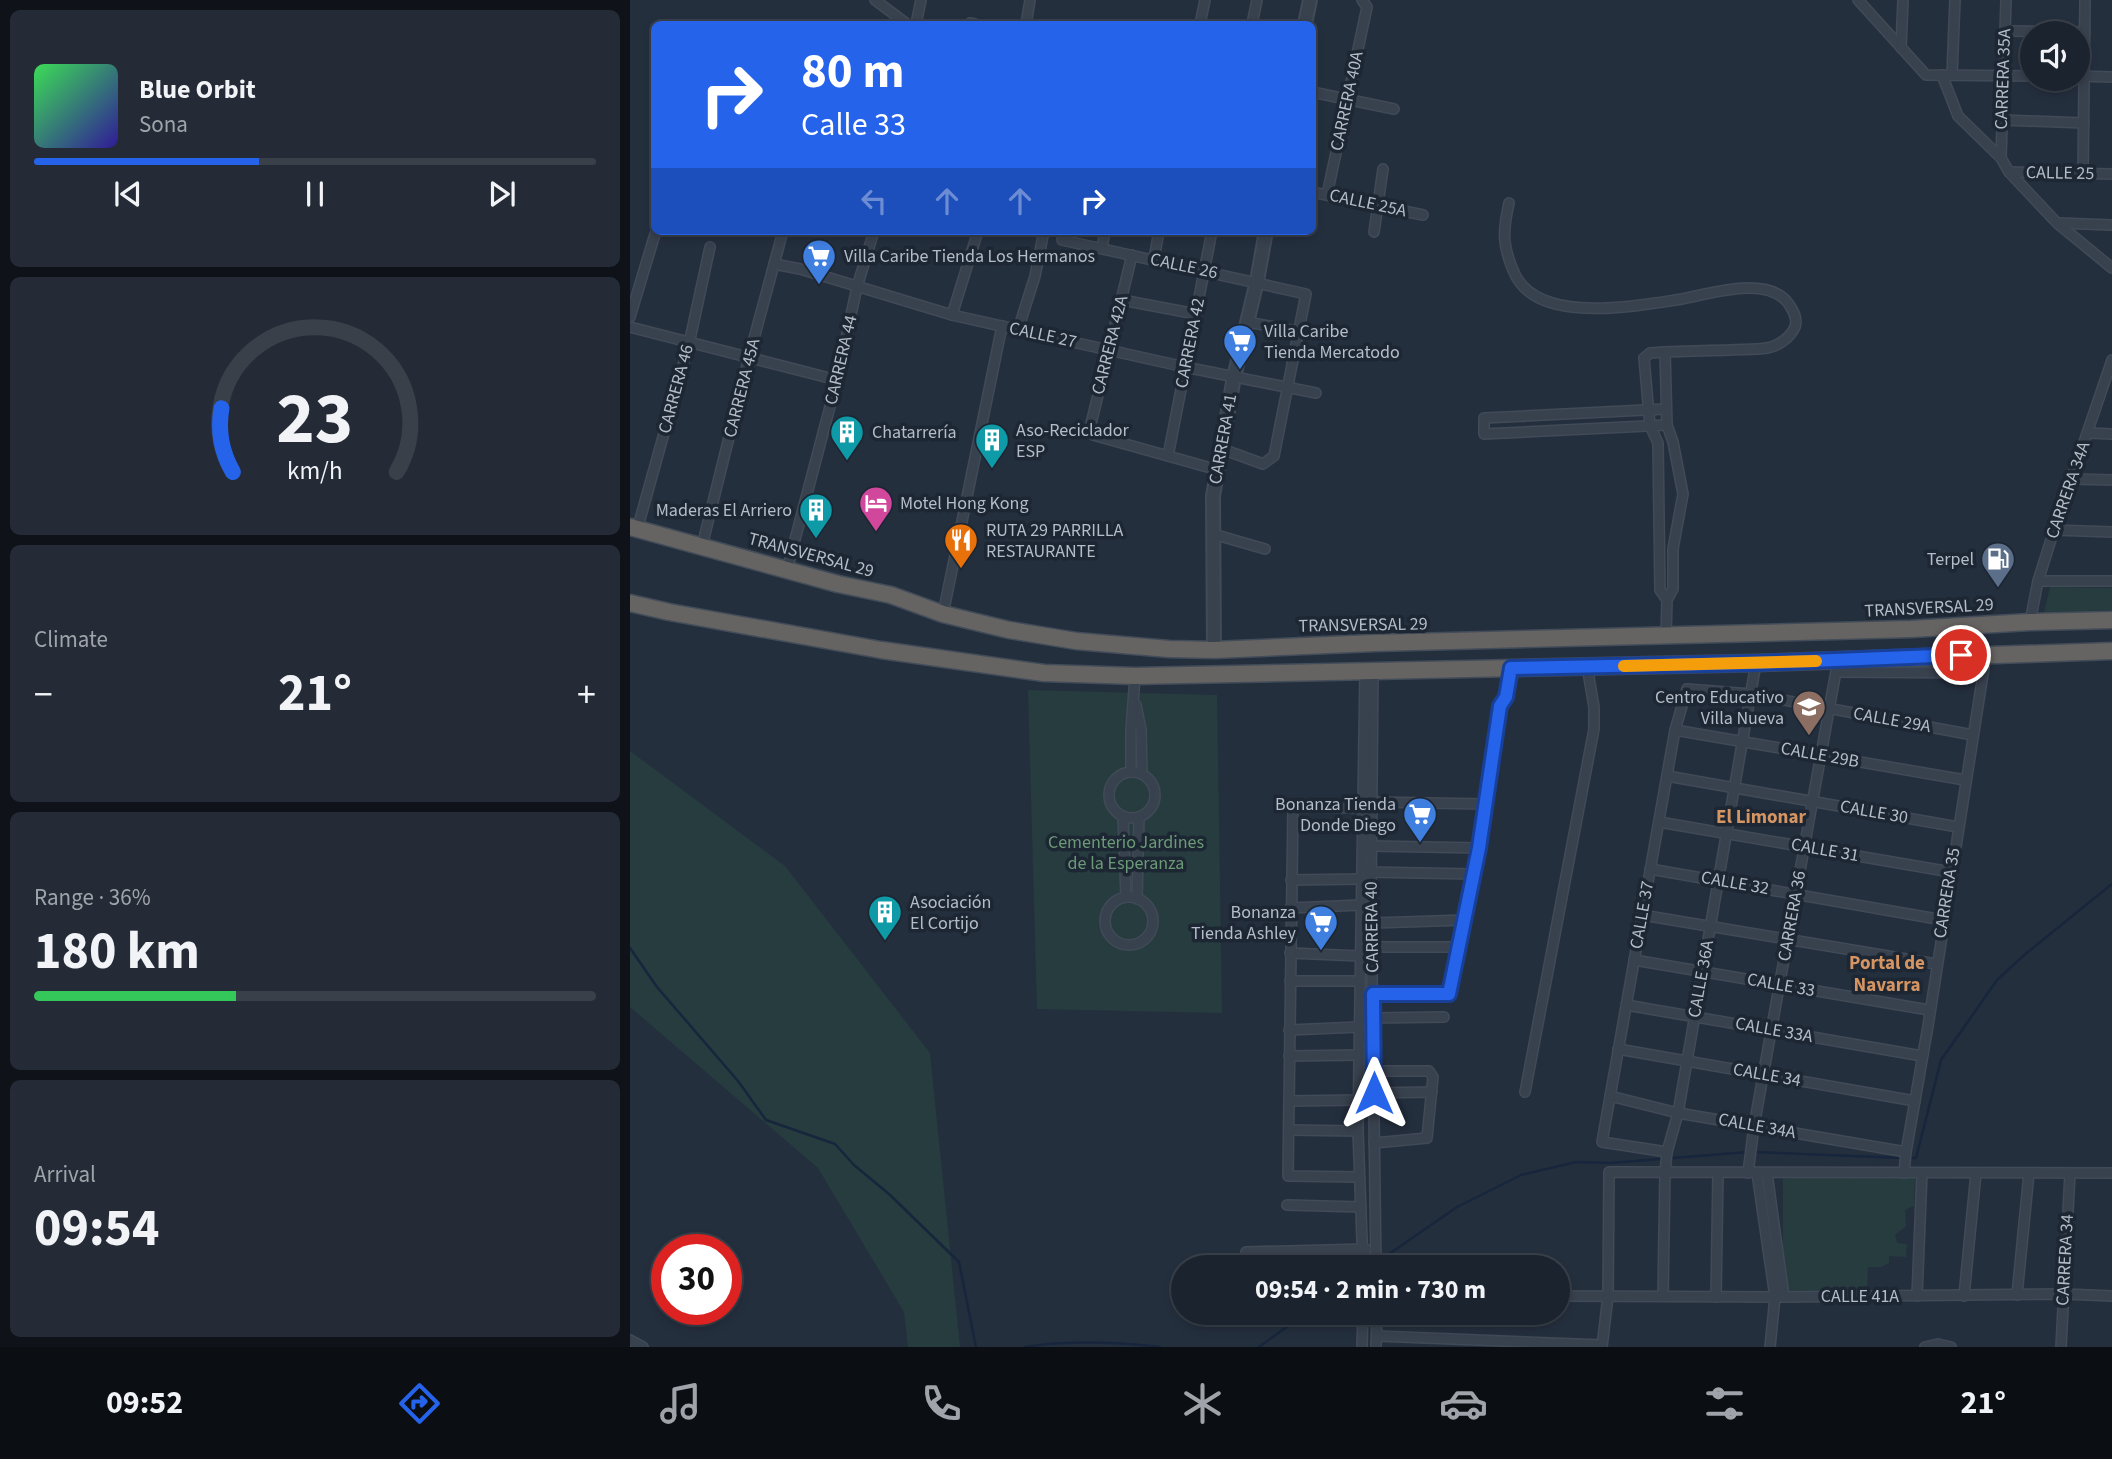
<!DOCTYPE html>
<meta charset="utf-8">
<style>
:root{--surface:#1b232e;--page:#242b36;--text:#f1f3f6;--muted:#a0a4aa;--line:#39404a;--accent:#2563eb}
body{margin:0;font-family:"Source Sans 3",sans-serif;background:var(--page);color:var(--text);height:100vh;display:flex;flex-direction:column;font-size:26px;white-space:nowrap}
*{box-sizing:border-box;margin:0}
p{font-size:23px;color:var(--muted)}
.icon{flex:none;width:38px;height:38px;fill:none;stroke:currentColor;stroke-width:2;stroke-linecap:round;stroke-linejoin:round}
.map{position:relative;flex:1;overflow:hidden}
.panel{display:flex;flex-direction:column;gap:10px;padding:10px;background:#0f1319;width:630px}
.panel>*{flex:none}
.top-card{position:absolute;left:21px;top:21px;width:665px;height:214px;border-radius:10px;box-shadow:0 4px 10px #0003,0 0 0 2px var(--line);background:#2563eb;color:#fff;overflow:hidden}
.buttons{position:absolute;left:1390px;top:21px;display:grid;gap:14px}
.buttons a{display:grid;place-items:center;width:70px;height:70px;border-radius:50%;background:var(--surface);box-shadow:0 4px 10px #0003,0 0 0 2px var(--line);font-size:35px}
.speed{position:absolute;left:21px;top:1234px;display:flex;gap:14px;font-size:35px;font-weight:700;text-align:center}
.speed>*{display:grid;place-content:center;width:91px;height:91px;border-radius:50%;background:var(--surface);box-shadow:0 4px 10px #0003,0 0 0 2px var(--line);line-height:1}
.speed .limit{border:10px solid #d22;background:#fff;color:#111}
.pin{position:absolute;display:grid;place-items:center;width:60px;height:60px;color:#fff;margin:-30px;border:4px solid #fff;border-radius:50%;box-shadow:0 2px 7px #0007}
.me{position:absolute;width:77px;margin:-38px;rotate:0deg;stroke-linejoin:round;filter:drop-shadow(0 0 5px #0008)}
.turn{display:flex;align-items:center;gap:24px;height:147px;padding:0 35px;font-size:32px}
.turn .icon{width:91px;height:91px;stroke-width:2.5}
.turn b{display:block;font-size:49px;line-height:60px}
.lanes{display:flex;align-items:center;height:66px;padding:0 35px;background:#0003;justify-content:center;gap:35px;direction:ltr}
.lanes .off{opacity:.35}
.big{font-size:52px;font-weight:700;line-height:1.1}
.panel .tile{flex:1;display:flex;flex-direction:column;justify-content:center;gap:10px;min-width:0;padding:0 24px;border-radius:10px;background:var(--page)}
.panel .dial{align-items:center;gap:0}
.dial svg{height:182px;overflow:visible;fill:none;stroke:var(--line);stroke-width:7;stroke-linecap:round;text-anchor:middle}
.dial text{fill:var(--text);stroke:none}
.song{display:flex;align-items:center;gap:21px}
.cover{width:84px;height:84px;border-radius:10px;background:linear-gradient(135deg,hsl(130 70% 55%),hsl(250 70% 35%))}
.played{height:7px;border-radius:4px;background:linear-gradient(90deg,var(--accent) 40%,var(--line) 40%)}
.keys{display:flex;justify-content:space-around;direction:ltr}
.heat{display:flex;justify-content:space-between;align-items:center;font-size:38px;direction:ltr}
.charge{height:10px;border-radius:5px;background:linear-gradient(90deg,#34c759 36%,var(--line) 0)}
.trip{position:absolute;left:541px;top:1255px;width:399px;height:70px;border-radius:35px;background:var(--surface);box-shadow:0 4px 10px #0003,0 0 0 2px var(--line);font-weight:700;line-height:70px;text-align:center}
.dock{display:flex;height:112px;justify-content:space-around;align-items:center;background:#0b0e12;color:var(--muted)}
.dock .icon{width:49px;height:49px}
.dock .active{color:var(--accent)}
.dock b{font-size:32px;color:var(--text)}
main{display:flex;flex:1;min-height:0}
.map>svg:first-child{display:block}
.green{fill:#263c3f}
.lines{fill:none;stroke-linecap:round;stroke-linejoin:round}
.stream{stroke:#17263c;stroke-width:2.5}
.minor-casing{stroke:#414a57;stroke-width:12}
.tertiary-casing{stroke:#414a57;stroke-width:16}
.trunk-casing{stroke:#434c59;stroke-width:19}
.minor{stroke:#38414e;stroke-width:9}
.tertiary{stroke:#38414e;stroke-width:12}
.trunk{stroke:#656462;stroke-width:16}
.route-casing{stroke:#184099;stroke-width:18}
.route{stroke:#2563eb;stroke-width:12}
.slow{stroke:#f59e0b;stroke-width:12}
.labels{text-anchor:middle;dominant-baseline:central;stroke-width:7;stroke-linejoin:round;paint-order:stroke}
.street-label{font-size:18px;fill:#b4bcc9;stroke:#1d2633}
.poi-label{font-size:18px;fill:#b4bcc9;stroke:#1d2633;text-anchor:start}
.park-label{font-size:18px;fill:#6b9a76;stroke:#1d2633}
.neighbourhood-label{font-size:19px;font-weight:bold;fill:#d59563;stroke:#1d2633}
</style>
<main>
<section class="panel">
<div class="tile">
<div class="song"><i class="cover"></i><div><b>Blue Orbit</b><p>Sona</p></div></div>
<div class="played"></div>
<div class="keys"><svg class="icon" aria-label="previous" viewBox="0 0 24 24"><path d="M18 5L8 12l10 7zM5 5v14"/></svg><svg class="icon" aria-label="pause" viewBox="0 0 24 24"><path d="M8 5v14M16 5v14"/></svg><svg class="icon" aria-label="next" viewBox="0 0 24 24"><path d="M6 5l10 7-10 7zM19 5v14"/></svg></div>
</div>
<div class="tile dial"><svg viewBox="0 0 100 80">
<path d="M14 69A42 42 0 1 1 86 69"/>
<path d="M14 69A42 42 0 0 1 9 41" stroke="#2563eb"/>
<text x="50" y="56" font-size="32" font-weight="700">23</text>
<text x="50" y="72" font-size="11">km/h</text>
</svg></div>
<div class="tile"><p>Climate</p>
<div class="heat"><a>−</a><b class="big">21°</b><a>+</a></div>
</div>
<div class="tile"><p>Range · 36%</p><b class="big">180 km</b><div class="charge"></div></div>
<div class="tile"><p>Arrival</p><b class="big">09:54</b></div>
</section>
<div class="map">
<svg width="1482" height="1347" viewBox="0 0 1482 1347">
<rect width="100%" height="100%" fill="#242f3e"/>
<!-- green -->
<g class="green">
<polygon points="1420,587 1482,588 1482,610 1414,613"/>
<polygon points="398,690 587,695 592,1013 407,1009"/>
<polygon points="0,751 155,866 300,1053 330,1347 278,1347 274,1312 188,1168 0,1007"/>
<polygon points="1285,1177 1284,1206 1275,1210 1276,1226 1265,1235 1267,1243 1277,1244 1276,1257 1259,1256 1259,1263 1251,1267 1238,1267 1237,1295 1153,1296 1153,1178"/>
</g>
<g class="lines">
<!-- stream -->
<g class="stream">
<polyline points="0,948 27,987 108,1081 136,1120 205,1144 224,1165 259,1194 329,1262 346,1347"/>
<polyline points="1125,1152 1272,1158"/>
<polyline points="1279,1158 1286,1158 1311,1060 1367,980 1393,956 1482,884"/>
<polyline points="749,1261 827,1207 891,1175 946,1162 980,1163 1118,1152"/>
<path d="M 395,1347 C 439,1340 485,1342 530,1347"/>
<polyline points="629,1347 677,1312"/>
</g>
<!-- minor casing -->
<g class="minor-casing">
<g id="minor">
<polyline points="245,0 277,24"/>
<polyline points="1228,0 1296,75 1402,76"/>
<polyline points="340,23 345,24"/>
<polyline points="286,24 291,0"/>
<polyline points="396,24 400,0"/>
<polyline points="570,24 575,0"/>
<polyline points="622,24 627,0"/>
<polyline points="1375,31 1455,32"/>
<polyline points="1271,48 1273,0"/>
<polyline points="1312,75 1328,116 1371,158 1379,172 1427,223 1482,268"/>
<polyline points="1322,75 1325,0"/>
<polyline points="1447,76 1482,77"/>
<polyline points="682,92 764,109"/>
<polyline points="1372,120 1454,123"/>
<polyline points="1371,158 1376,0"/>
<polyline points="1379,172 1482,174"/>
<polyline points="1453,173 1455,0"/>
<polyline points="682,192 793,215"/>
<polyline points="697,195 737,7 732,0"/>
<path d="M 879,203 C 873,230 872,244 883,270 C 904,326 1005,306 1052,299 C 1080,294 1137,275 1158,303 C 1163,310 1168,318 1165,327 C 1160,338 1148,346 1137,348 C 1125,350 1111,349 1099,350 C 1073,351 1046,351 1020,353 L 1014,358 L 1020,426 L 1028,443 L 1030,590 L 1037,600"/>
<polyline points="1428,223 1482,225"/>
<polyline points="744,232 753,169"/>
<polyline points="432,240 676,294 644,456 633,464 592,449"/>
<polyline points="472,248 475,231"/>
<polyline points="502,255 460,428 463,435 588,470"/>
<polyline points="524,259 529,231"/>
<polyline points="144,264 170,269 322,315 555,367 686,393"/>
<polyline points="492,300 566,314"/>
<polyline points="322,315 348,231"/>
<polyline points="0,317 25,234"/>
<polyline points="617,322 667,331"/>
<polyline points="0,327 207,380"/>
<polyline points="388,330 405,276 414,231"/>
<polyline points="1035,352 1037,425 1043,442 1053,494 1043,549 1043,589 1037,600 1036,636"/>
<polyline points="1035,409 854,418 854,434 1037,425"/>
<polyline points="1458,433 1482,434"/>
<polyline points="538,456 582,231"/>
<polyline points="1443,479 1482,480"/>
<polyline points="7,530 59,344 80,247"/>
<polyline points="1424,530 1482,532"/>
<polyline points="583,534 635,549"/>
<polyline points="72,546 119,357 153,231"/>
<polyline points="157,570 207,380 227,287 244,231"/>
<polyline points="1408,581 1482,581"/>
<polyline points="313,614 372,326"/>
<polyline points="1400,622 1408,581 1424,530 1482,360"/>
<polyline points="743,671 741,896 746,1267"/>
<polyline points="1206,672 1353,673"/>
<polyline points="506,705 511,730 512,773"/>
<polyline points="1045,730 1335,780"/>
<circle cx="502" cy="795" r="23"/>
<polyline points="501,772 501,730 505,676"/>
<polyline points="1037,776 1328,827"/>
<polyline points="743,802 854,804"/>
<polyline points="493,817 496,897"/>
<polyline points="1029,822 1321,872"/>
<polyline points="741,846 849,848"/>
<polyline points="1020,869 1313,920"/>
<polyline points="737,872 844,874"/>
<polyline points="661,880 732,879"/>
<circle cx="499" cy="921" r="24"/>
<polyline points="507,899 509,817"/>
<polyline points="660,908 731,905"/>
<polyline points="1012,915 1306,964"/>
<polyline points="743,923 835,920"/>
<polyline points="743,947 829,947"/>
<polyline points="660,953 730,956"/>
<polyline points="1004,960 1299,1010"/>
<polyline points="660,981 729,981"/>
<polyline points="743,994 819,994 849,848 870,706 876,697 882,668"/>
<polyline points="996,1005 1292,1056"/>
<polyline points="744,1018 814,1017"/>
<polyline points="659,1030 729,1027"/>
<polyline points="988,1049 1285,1101"/>
<polyline points="659,1056 729,1055"/>
<polyline points="895,1092 964,729 964,707 957,666"/>
<polyline points="744,1093 802,1092"/>
<polyline points="980,1096 1048,1113 1276,1152"/>
<polyline points="659,1101 729,1100"/>
<polyline points="659,1130 728,1131"/>
<polyline points="744,1143 797,1138 803,1077 799,1071 744,1071"/>
<polyline points="1037,1152 972,1142 1045,730 1057,689 1121,694 1343,735"/>
<polyline points="1118,1173 1124,1126 1208,660"/>
<polyline points="1127,1173 1145,1297 1140,1347"/>
<polyline points="1137,1173 1154,1297"/>
<polyline points="1274,1173 1276,1152 1298,1026 1356,655"/>
<polyline points="729,1177 658,1176 663,807 732,808"/>
<polyline points="657,1205 731,1207"/>
<polyline points="616,1252 736,1249"/>
<polyline points="733,1267 728,1131 735,671"/>
<polyline points="1387,1295 1399,1173"/>
<polyline points="928,1296 1154,1297 1434,1294 1482,1296"/>
<polyline points="1033,1296 1035,1173 1037,1152 1048,1113 1126,663"/>
<polyline points="1287,1296 1292,1173"/>
<polyline points="1334,1296 1346,1173"/>
<polyline points="1086,1297 1088,1173"/>
<polyline points="747,1336 972,1345"/>
<polyline points="0,1340 13,1347"/>
<polyline points="732,1347 733,1312"/>
<polyline points="746,1347 747,1312"/>
<polyline points="972,1347 978,1296 979,1172 1482,1173"/>
<polyline points="1295,1347 1308,1344 1321,1347"/>
<polyline points="1431,1347 1440,1173"/>
</g>
</g>
<!-- tertiary casing -->
<g class="tertiary-casing">
<g id="tertiary">
<polyline points="675,24 680,0"/>
<polyline points="584,650 583,496 604,377 627,281 636,231"/>
</g>
</g>
<!-- trunk casing -->
<g class="trunk-casing">
<g id="trunk">
<polyline points="0,527 208,584 261,595 313,614 379,630 446,641 539,649 584,650 745,643 1281,629 1400,622 1482,620"/>
<polyline points="0,603 39,612 251,650 414,673 505,676 1126,663 1482,651"/>
</g>
</g>
<!-- minor -->
<use href="#minor" class="minor"/>
<!-- tertiary -->
<use href="#tertiary" class="tertiary"/>
<!-- trunk -->
<use href="#trunk" class="trunk"/>
</g>
<g class="lines">
<!-- route casing -->
<g class="route-casing">
<polyline id="route" points="744,1093 743,994 819,994 849,848 870,706 876,697 881,668 1126,663 1331,655"/>
</g>
<!-- route -->
<use href="#route" class="route"/>
<!-- slow -->
<polyline class="slow" points="994,666 1186,661"/>
</g>
<!-- icons -->
<defs>
<g id="supermarket-pin" transform="scale(1.75)"><path d="M0 17L-7.5 6A9.5 9.5 0 1 1 7.5 6Z" fill="#3f7fe0" stroke="#1d2633"/><path d="M-6-5.5h2.5l.6 2H6L4.5 2H-2.5L-4.4-4H-6ZM-1.5 3.2a1.3 1.3 0 1 0 .1 0ZM3 3.2a1.3 1.3 0 1 0 .1 0Z" fill="#fff"/></g>
<g id="building-pin" transform="scale(1.75)"><path d="M0 17L-7.5 6A9.5 9.5 0 1 1 7.5 6Z" fill="#0f9aa8" stroke="#1d2633"/><path d="M-4-6H4V6H1V3H-1V6H-4ZM-2.5-4.3h1.7v1.8h-1.7ZM.8-4.3h1.7v1.8H.8ZM-2.5-1h1.7V.8h-1.7ZM.8-1h1.7V.8H.8Z" fill="#fff"/></g>
<g id="hotel-pin" transform="scale(1.75)"><path d="M0 17L-7.5 6A9.5 9.5 0 1 1 7.5 6Z" fill="#d1479c" stroke="#1d2633"/><path d="M-6-4.5h1.5V1H6V5H4.5V3h-9V5H-6ZM-4 0a1.8 1.8 0 1 1 3.6 0ZM.5 0V-2.5h3Q6-2.5 6 0Z" fill="#fff"/></g>
<g id="restaurant-pin" transform="scale(1.75)"><path d="M0 17L-7.5 6A9.5 9.5 0 1 1 7.5 6Z" fill="#e8710a" stroke="#1d2633"/><path d="M-5-6h1v4h1v-4h1v4h1v-4h1v5L-1.5 .5V6h-2V.5L-5-1ZM5-6V6H3V1.5H1.5Q1.5-4 5-6Z" fill="#fff"/></g>
<g id="fuel-pin" transform="scale(1.75)"><path d="M0 17L-7.5 6A9.5 9.5 0 1 1 7.5 6Z" fill="#5c6f8a" stroke="#1d2633"/><path d="M-5.5-6h7V0h2V4h1.3V-2.5L3-4.5l.8-.8L6-3V5H2.5V1h-1V6h-7ZM-4.2-4.7v3.2H.2V-4.7Z" fill="#fff"/></g>
<g id="school-pin" transform="scale(1.75)"><path d="M0 17L-7.5 6A9.5 9.5 0 1 1 7.5 6Z" fill="#8d6e63" stroke="#1d2633"/><path d="M0-5L7-2L0 1L-7-2ZM-4 1L0 2.5L4 1V4Q0 6-4 4Z" fill="#fff"/></g>
</defs>
<g fill-rule="evenodd">
<use href="#supermarket-pin" x="189" y="256"/>
<use href="#supermarket-pin" x="610" y="341"/>
<use href="#building-pin" x="217" y="432"/>
<use href="#building-pin" x="362" y="440"/>
<use href="#hotel-pin" x="246" y="503"/>
<use href="#building-pin" x="186" y="510"/>
<use href="#restaurant-pin" x="331" y="540"/>
<use href="#fuel-pin" x="1368" y="559"/>
<use href="#school-pin" x="1179" y="707"/>
<use href="#supermarket-pin" x="790" y="814"/>
<use href="#building-pin" x="255" y="912"/>
<use href="#supermarket-pin" x="691" y="922"/>
</g>
<g class="labels">
<!-- street labels -->
<g class="street-label">
<text transform="translate(1373 79) rotate(-88)">CARRERA 35A</text>
<text transform="translate(717 101) rotate(-78)">CARRERA 40A</text>
<text transform="translate(1430 173) rotate(1)">CALLE 25</text>
<text transform="translate(738 203) rotate(12)">CALLE 25A</text>
<text transform="translate(554 266) rotate(12)">CALLE 26</text>
<text transform="translate(413 335) rotate(12)">CALLE 27</text>
<text transform="translate(560 343) rotate(-79)">CARRERA 42</text>
<text transform="translate(480 345) rotate(-76)">CARRERA 42A</text>
<text transform="translate(211 360) rotate(-77)">CARRERA 44</text>
<text transform="translate(112 388) rotate(-76)">CARRERA 45A</text>
<text transform="translate(46 389) rotate(-75)">CARRERA 46</text>
<text transform="translate(593 439) rotate(-80)">CARRERA 41</text>
<text transform="translate(1438 490) rotate(-71)">CARRERA 34A</text>
<text transform="translate(181 555) rotate(15)">TRANSVERSAL 29</text>
<text transform="translate(1299 608) rotate(-3)">TRANSVERSAL 29</text>
<text transform="translate(733 625) rotate(-1)">TRANSVERSAL 29</text>
<text transform="translate(1262 720) rotate(10)">CALLE 29A</text>
<text transform="translate(1190 755) rotate(10)">CALLE 29B</text>
<text transform="translate(1244 812) rotate(10)">CALLE 30</text>
<text transform="translate(1195 850) rotate(10)">CALLE 31</text>
<text transform="translate(1105 883) rotate(10)">CALLE 32</text>
<text transform="translate(1317 893) rotate(-81)">CARRERA 35</text>
<text transform="translate(1012 915) rotate(-80)">CALLE 37</text>
<text transform="translate(1162 916) rotate(-80)">CARRERA 36</text>
<text transform="translate(742 927) rotate(-91)">CARRERA 40</text>
<text transform="translate(1071 979) rotate(-80)">CALLE 36A</text>
<text transform="translate(1151 985) rotate(10)">CALLE 33</text>
<text transform="translate(1144 1030) rotate(10)">CALLE 33A</text>
<text transform="translate(1137 1075) rotate(10)">CALLE 34</text>
<text transform="translate(1127 1126) rotate(10)">CALLE 34A</text>
<text transform="translate(1435 1260) rotate(-87)">CARRERA 34</text>
<text x="1230" y="1296">CALLE 41A</text>
</g>
<!-- poi labels -->
<g class="poi-label">
<text x="214" y="256">Villa Caribe Tienda Los Hermanos</text>
<text x="634" y="331">Villa Caribe<tspan x="634" dy="21">Tienda Mercatodo</tspan></text>
<text x="386" y="430">Aso-Reciclador<tspan x="386" dy="21">ESP</tspan></text>
<text x="242" y="432">Chatarrería</text>
<text x="270" y="503">Motel Hong Kong</text>
<text x="162" y="510" text-anchor="end">Maderas El Arriero</text>
<text x="356" y="530">RUTA 29 PARRILLA<tspan x="356" dy="21">RESTAURANTE</tspan></text>
<text x="1344" y="559" text-anchor="end">Terpel</text>
<text x="1154" y="697" text-anchor="end">Centro Educativo<tspan x="1154" dy="21">Villa Nueva</tspan></text>
<text x="766" y="804" text-anchor="end">Bonanza Tienda<tspan x="766" dy="21">Donde Diego</tspan></text>
<text x="280" y="902">Asociación<tspan x="280" dy="21">El Cortijo</tspan></text>
<text x="666" y="912" text-anchor="end">Bonanza<tspan x="666" dy="21">Tienda Ashley</tspan></text>
</g>
<!-- park labels -->
<g class="park-label">
<text x="496" y="842">Cementerio Jardines<tspan x="496" dy="21">de la Esperanza</tspan></text>
</g>
<!-- neighbourhood labels -->
<g class="neighbourhood-label">
<text x="1131" y="817">El Limonar</text>
<text x="1257" y="963">Portal de<tspan x="1257" dy="22">Navarra</tspan></text>
</g>
</g>
</svg>
<div class="buttons">
<a><svg class="icon" aria-label="sound" viewBox="0 0 24 24"><path d="M4 9h4l5-4v14l-5-4H4zM17 9q2 3 0 6"/></svg></a>
</div>
<div class="speed"><div class="limit">30</div></div>
<div class="pin" style="left:1331px;top:655px;background:#d93025"><svg class="icon" aria-label="arrive" viewBox="0 0 24 24"><path d="M6 21V4h12l-3 4 3 4H6"/></svg></div>
<svg class="me" style="left:744px;top:1093px" viewBox="-20 -20 40 40"><path d="M0-17L14 15 0 8-14 15z" fill="#2563eb" stroke="#fff" stroke-width="4"/></svg>
<div class="trip">09:54 · 2 min · 730 m</div>
<div class="top-card">
<div class="turn"><svg class="icon" aria-label="right" viewBox="0 0 24 24"><path d="M7 20v-9h11M14 6l5 5-5 5"/></svg><div><b>80 m</b>Calle 33</div></div>
<div class="lanes"><svg class="icon off" aria-label="left" viewBox="0 0 24 24"><path d="M17 20v-9H6M10 6l-5 5 5 5"/></svg><svg class="icon off" aria-label="ahead" viewBox="0 0 24 24"><path d="M12 20V5M6 11l6-6 6 6"/></svg><svg class="icon off" aria-label="ahead" viewBox="0 0 24 24"><path d="M12 20V5M6 11l6-6 6 6"/></svg><svg class="icon" aria-label="right" viewBox="0 0 24 24"><path d="M7 20v-9h11M14 6l5 5-5 5"/></svg></div>
</div>
</div>
</main>
<nav class="dock">
<b>09:52</b>
<svg class="icon active" aria-label="directions" viewBox="0 0 24 24"><path d="M12 3l9 9-9 9-9-9zM9 14v-3h6M13 9l2 2-2 2"/></svg>
<svg class="icon" aria-label="music" viewBox="0 0 24 24"><path d="M9 18V5l10-2v13"/><circle cx="6" cy="18" r="3"/><circle cx="16" cy="16" r="3"/></svg>
<svg class="icon" aria-label="phone" viewBox="0 0 24 24"><path d="M5 4h4l2 5-3 2q2 4 5 5l2-3 5 2v4C11 20 4 13 5 4z"/></svg>
<svg class="icon" aria-label="climate" viewBox="0 0 24 24"><path d="M12 3v18M4 7l16 10M4 17L20 7"/></svg>
<svg class="icon" aria-label="car" viewBox="0 0 24 24"><path d="M5 17H2v-5l4-1 3-4h7l3 4 3 1v5h-3M9 17h6M6 11h13"/><circle cx="7" cy="17" r="2"/><circle cx="17" cy="17" r="2"/></svg>
<svg class="icon" aria-label="filters" viewBox="0 0 24 24"><path d="M4 7h16M4 17h16"/><circle cx="9" cy="7" r="2"/><circle cx="15" cy="17" r="2"/></svg>
<b>21°</b>
</nav>
